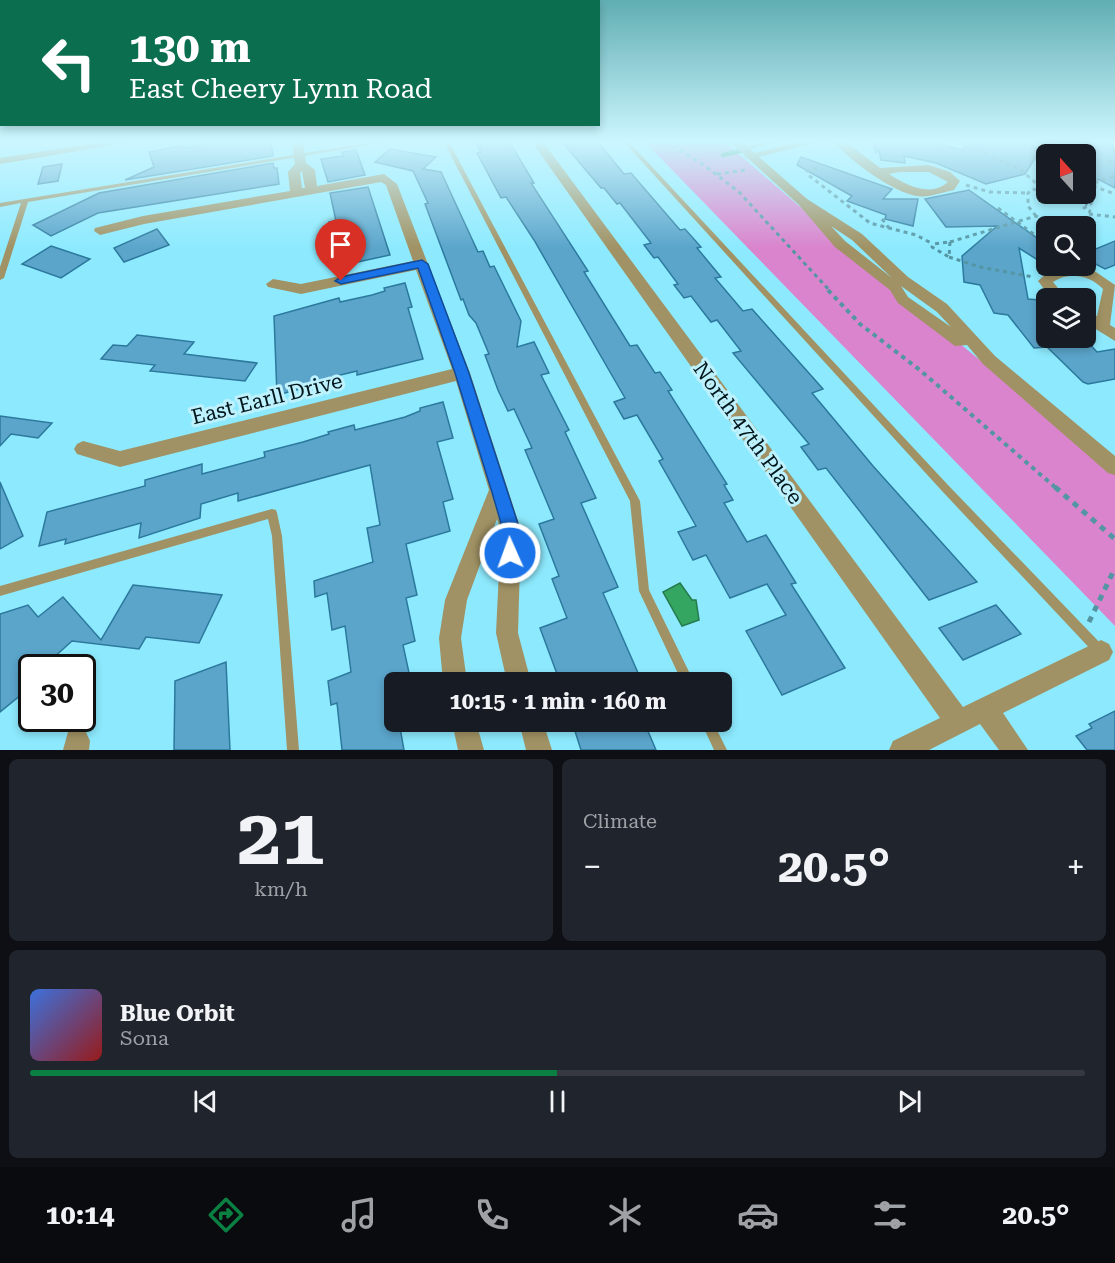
<!DOCTYPE html>
<meta charset="utf-8">
<style>
:root{--surface:#171b24;--page:#20242c;--text:#f1f3f6;--muted:#9ea1a6;--line:#363941;--accent:#0b8043}
body{margin:0;font-family:"Roboto Serif",serif;background:var(--page);color:var(--text);height:100vh;display:flex;flex-direction:column;font-size:22px;white-space:nowrap}
*{box-sizing:border-box;margin:0}
p{font-size:20px;color:var(--muted)}
.icon{flex:none;width:33px;height:33px;fill:none;stroke:currentColor;stroke-width:2;stroke-linecap:round;stroke-linejoin:round}
.map{position:relative;height:750px;overflow:hidden}
.side{display:flex;flex-direction:column;gap:9px;padding:9px;background:#0d0f14;flex:1}
.side>*{flex:none}
.banner{position:absolute;left:0px;top:0px;width:600px;height:126px;box-shadow:0 3px 9px #0003;background:#0b6e4f;color:#fff;overflow:hidden}
.needle{width:39px;rotate:339deg}
.buttons{position:absolute;left:1036px;top:144px;display:grid;gap:12px}
.buttons a{display:grid;place-items:center;width:60px;height:60px;border-radius:9px;background:var(--surface);box-shadow:0 3px 9px #0003;font-size:30px}
.speed{position:absolute;left:18px;top:654px;display:flex;gap:12px;font-size:30px;font-weight:700;text-align:center}
.speed>*{display:grid;place-content:center;width:78px;height:78px;border-radius:50%;background:var(--surface);box-shadow:0 3px 9px #0003;line-height:1}
.speed .limit{border:3px solid #111;border-radius:9px;background:#fff;color:#111}
.pin{position:absolute;display:grid;place-items:center;width:51px;height:51px;color:#fff;margin:-62px -26px;border-radius:50% 50% 50% 0;rotate:-45deg;box-shadow:0 0 6px #0007}
.pin .icon{rotate:45deg}
.me{position:absolute;width:66px;margin:-33px;rotate:358deg;stroke-linejoin:round;filter:drop-shadow(0 0 4px #0008)}
.turn{display:flex;align-items:center;gap:21px;height:126px;padding:0 30px;font-size:27px}
.turn .icon{width:78px;height:78px;stroke-width:2.5}
.turn b{display:block;font-size:42px;line-height:51px}
.big{font-size:45px;font-weight:700;line-height:1.1}
.side .widget{flex:1;display:flex;flex-direction:column;justify-content:center;gap:9px;min-width:0;padding:0 21px;border-radius:9px;background:var(--page)}
.side .dial{align-items:center;gap:0}
.dial b{font-size:78px;line-height:1}
.song{display:flex;align-items:center;gap:18px}
.cover{width:72px;height:72px;border-radius:9px;background:linear-gradient(135deg,hsl(220 70% 55%),hsl(0 70% 35%))}
.played{height:6px;border-radius:3px;background:linear-gradient(90deg,var(--accent) 50%,var(--line) 50%)}
.keys{display:flex;justify-content:space-around;direction:ltr}
.heat{display:flex;justify-content:space-between;align-items:center;font-size:33px;direction:ltr}
.side .tiles{flex:1;display:grid;gap:9px;grid-template-columns:1fr 1fr}
.widget:last-child{grid-column:span 2}
.trip{position:absolute;left:384px;top:672px;width:348px;height:60px;border-radius:9px;background:var(--surface);box-shadow:0 3px 9px #0003;font-weight:700;line-height:60px;text-align:center}
.dock{display:flex;height:96px;justify-content:space-around;align-items:center;background:#090b0e;color:var(--muted)}
.dock .icon{width:42px;height:42px}
.dock .selected{color:var(--accent)}
.dock b{font-size:27px;color:var(--text)}
.map>svg:first-child{display:block}
.green{fill:#da84cd}
.water{fill:#35a661;stroke:#257b4c;stroke-width:1.5}
.lines{fill:none;stroke-linecap:round;stroke-linejoin:round}
.stream{stroke:#257b4c;stroke-width:4.5}
.building{fill:#5ba5cb;stroke:#2c799d;stroke-width:1.5}
.path-far2{stroke:#5495a3;stroke-width:3;stroke-dasharray:4 4;stroke-linecap:butt}
.path-far1{stroke:#5495a3;stroke-width:4;stroke-dasharray:4.5 4.5;stroke-linecap:butt}
.path{stroke:#5495a3;stroke-width:5;stroke-dasharray:6 6;stroke-linecap:butt}
.service{fill:#a09264;fill-rule:evenodd}
.minor{fill:#a09264;fill-rule:evenodd}
.tertiary{fill:#a09264;fill-rule:evenodd}
.route{fill:#1a73e8;stroke:#114b97;stroke-width:1.5}
.labels{text-anchor:middle;dominant-baseline:central;stroke-width:6;stroke-linejoin:round;paint-order:stroke}
.street-label{font-size:21px;fill:#00161b;stroke:#bdf1fd}
</style>
<div class="map">
<svg width="1115" height="750" viewBox="0 0 1115 750">
<rect width="100%" height="100%" fill="#8deafe"/>
<!-- green -->
<polygon class="green" points="646,143 726,143 942,329 1115,471 1115,626"/>
<!-- water -->
<polygon class="water" points="680,583 692,600 696,600 699,620 682,626 663,592"/>
<g class="lines">
<!-- stream -->
<polyline class="stream" points="723,155 744,150"/>
</g>
<!-- building -->
<g class="building">
<polygon points="215,142 271,142 273,156 125,180 154,167 149,152 184,145 184,148"/>
<polygon points="476,142 507,142 512,146 534,183 531,183 588,271 584,272 630,346 637,345 655,373 660,372 672,390 668,391 727,484 724,485 733,500 724,503 747,542 766,535 796,583 791,584 845,668 782,695 746,631 786,615 767,584 730,598 706,555 693,560 678,532 696,526 659,461 663,459 637,415 624,419 614,402 625,398 534,240 506,197 501,198 477,153 481,152"/>
<polygon points="562,142 598,142 624,174 631,173 680,230 685,229 701,247 697,248 721,277 715,278 743,311 752,309 823,389 812,393 873,466 977,582 929,600 826,468 818,470 801,447 809,444 733,353 741,351 717,320 711,322 691,296 684,298 674,285 678,284 658,257 654,258 644,245 651,243 620,203 617,204 604,188 601,188"/>
<polygon points="875,142 934,142 962,150 974,142 1022,142 1041,149 1025,174 986,184 936,163 904,156 905,163 881,160 879,150 874,149"/>
<polygon points="1086,142 1111,142 1115,153 1115,188 1098,179 1086,206"/>
<polygon points="390,149 436,157 423,169 441,172 478,252 483,251 490,267 494,266 521,321 517,347 534,342 549,373 541,375 569,430 565,432 596,498 581,503 618,587 603,593 642,682 560,682 540,628 567,618 552,579 559,576 539,524 554,519 525,450 532,448 514,409 508,411 498,390 485,355 489,354 476,323 469,315 463,299 461,300 425,204 428,203 413,171 375,162"/>
<polygon points="356,150 365,175 328,182 321,159 343,156 342,152"/>
<polygon points="801,157 892,189 883,199 918,199 913,226 885,219 886,215 847,201 852,196 797,165"/>
<polygon points="273,163 274,168 277,168 279,184 98,213 51,236 33,225 99,193"/>
<polygon points="62,164 58,181 38,184 43,167"/>
<polygon points="368,187 390,255 339,266 329,222 336,221 330,193"/>
<polygon points="969,190 1047,245 1047,266 1019,248 1028,299 1040,300 1047,304 1047,338 1084,338 1097,352 1115,349 1115,379 1088,384 1083,382 1047,347 1034,348 1008,315 994,313 980,285 964,282 962,256 997,226 946,227 925,199"/>
<polygon points="157,229 169,245 124,262 114,248"/>
<polygon points="1115,241 1115,265 1105,269 1086,259 1086,253"/>
<polygon points="51,246 90,259 61,278 22,264"/>
<polygon points="405,283 412,307 408,308 423,359 357,375 357,371 307,383 308,387 277,395 274,316 339,298 340,302 372,295 385,291 384,288"/>
<polygon points="137,335 194,342 184,354 257,363 245,381 150,371 155,365 101,359 113,345 127,346"/>
<polygon points="443,402 453,438 437,442 453,499 443,502 450,531 406,544 417,595 406,598 415,641 403,645 411,682 394,682 394,722 399,722 404,750 342,750 337,703 331,705 328,681 351,672 345,626 332,630 327,593 315,597 314,581 373,562 367,528 380,525 370,465 238,501 238,493 201,504 200,518 139,538 141,523 65,544 66,539 39,546 47,512 145,486 145,480 202,464 202,474 265,457 264,452 303,442 329,434 328,432 354,425 355,430 405,417 420,411 420,408"/>
<polygon points="0,416 52,423 38,438 11,434 0,446"/>
<polygon points="0,482 23,536 0,549"/>
<polygon points="133,585 222,595 199,643 146,637 139,649 72,641 42,668 32,668 32,686 0,712 0,614 28,605 38,617 63,597 101,640"/>
<polygon points="996,605 1021,634 963,660 939,628"/>
<polygon points="226,662 230,750 174,750 175,681"/>
<polygon points="1115,711 1115,750 1087,750 1076,736 1092,728 1089,724"/>
<polygon points="589,722 644,722 656,750 581,750 574,728"/>
</g>
<g class="lines">
<!-- path-far2 -->
<g class="path-far2">
<polyline points="666,142 704,165 739,192 830,291"/>
<polyline points="872,142 877,153"/>
<polyline points="962,144 1020,169 1046,192"/>
<polyline points="1108,160 1115,165"/>
<polyline points="817,168 807,171 807,174 870,223 916,235 933,244"/>
<polyline points="717,174 746,170"/>
<polyline points="1086,175 1098,181"/>
<polyline points="966,185 990,192 1028,193"/>
<polyline points="1093,186 1115,194"/>
<polyline points="998,208 1047,244"/>
<polyline points="1089,214 1115,217"/>
<polyline points="1036,216 1028,206 1028,193 1032,189 1043,191"/>
<polyline points="882,219 889,228"/>
<polyline points="1081,226 1088,220 1090,211 1084,208 1091,204 1094,195 1092,186 1098,181 1115,176"/>
<polyline points="950,242 1036,216 1054,226"/>
<polygon points="950,242 949,257 932,247 933,244"/>
<polyline points="949,257 980,267 1033,277"/>
</g>
<!-- path-far1 -->
<polyline class="path-far1" points="828,290 860,324 921,371 1056,488"/>
<!-- path -->
<g class="path">
<polyline points="1055,487 1115,539"/>
<polyline points="1089,622 1115,568"/>
</g>
<!-- service -->
<g class="service">
<polygon points="373,142 388,142 28,202 4,278 0,280 0,267 21,203 0,207 0,203"/>
<polygon points="444,142 449,142 640,501 649,590 694,682 682,682 639,591 630,501"/>
<polygon points="624,142 629,142 948,485 1104,647 1106,651 1104,655 1100,657 1096,655 942,491"/>
<polygon points="764,142 776,142 742,151 739,149"/>
<polygon points="272,509 276,510 277,513 282,536 299,750 287,750 272,536 268,519 0,596 0,586"/>
<polygon points="701,722 713,722 727,750 714,750"/>
</g>
<!-- minor -->
<g class="minor">
<polygon points="102,142 132,142 0,164 0,158"/>
<path d="M 292,142 L 303,142 L 306,163 L 315,170 L 317,186 L 384,174 L 397,184 L 470,373 L 521,530 L 518,633 L 531,682 L 507,682 L 496,633 L 501,530 L 497,519 L 467,600 L 461,638 L 467,682 L 443,682 L 439,638 L 445,600 L 489,490 L 456,381 L 120,467 L 77,454 L 74,449 L 77,444 L 83,441 L 120,451 L 452,369 L 416,270 L 301,294 L 268,287 L 266,284 L 273,279 L 301,284 L 413,261 L 386,185 L 381,182 L 144,224 L 100,235 L 94,231 L 95,228 L 143,216 L 290,191 L 288,172 L 295,164 ZM 302,171 L 305,188 L 302,188 L 300,173 Z"/>
<polygon points="532,142 543,142 963,707 1093,644 1101,640 1109,644 1113,652 1109,660 1003,713 1028,750 999,750 980,724 929,750 889,750 893,741 940,718"/>
<polygon points="797,142 819,142 750,159 744,156"/>
<path d="M 834,142 L 846,142 L 880,168 L 929,165 L 950,172 L 960,181 L 954,190 C 943,192 929,198 917,196 C 892,192 851,161 834,142 ZM 899,172 L 929,172 L 948,182 C 930,198 906,185 889,174 Z"/>
<polygon points="1024,142 1060,142 1048,148"/>
<path d="M 1069,267 L 1093,270 L 1115,285 L 1110,325 L 1115,328 L 1115,341 L 1086,323 L 1086,311 L 1097,316 L 1103,289 C 1090,275 1069,271 1053,282 L 1066,298 L 1051,298 L 1038,281 L 1047,273 Z"/>
<polygon points="452,722 476,722 484,750 458,750"/>
<polygon points="519,722 543,722 552,750 526,750"/>
<polygon points="77,728 86,732 90,741 89,750 63,750 68,732"/>
</g>
<!-- tertiary -->
<path class="tertiary" d="M 730,142 L 742,142 L 807,199 L 862,234 L 908,277 L 947,304 L 995,356 L 1115,456 L 1115,475 L 1108,473 L 983,364 L 967,345 L 955,346 L 898,303 L 890,290 L 835,247 L 799,205 ZM 831,226 L 852,240 L 892,278 L 845,241 ZM 901,286 L 937,312 L 951,327 L 908,297 Z"/>
</g>
<!-- sky -->
<linearGradient id="sky" x2="0" y2="1"><stop stop-color="#60aeb2"/><stop offset="0.57" stop-color="#ccf6ff"/><stop offset="1" stop-color="#ccf6ff" stop-opacity="0"/></linearGradient>
<rect width="1115" height="248" fill="url(#sky)"/>
<!-- route -->
<polygon class="route" points="422,260 428,264 469,373 520,530 516,558 510,561 504,558 501,553 503,530 491,489 455,373 418,268 341,284 335,281 341,277"/>
<g class="labels">
<!-- street labels -->
<g class="street-label">
<text transform="translate(267 399) rotate(-14)">East Earll Drive</text>
<text transform="translate(748 433) rotate(54)">North 47th Place</text>
</g>
</g>
</svg>
<div class="buttons">
<a><svg class="needle" viewBox="-14 -14 28 28"><path d="M0-13l5 13h-10z" fill="#e53935"/><path d="M0 13l5-13h-10z" fill="#9ea1a6"/></svg></a>
<a><svg class="icon" aria-label="search" viewBox="0 0 24 24"><circle cx="10" cy="10" r="6"/><path d="M15 15l6 6"/></svg></a>
<a><svg class="icon" aria-label="layers" viewBox="0 0 24 24"><path d="M12 4l9 5-9 5-9-5zM3 14l9 5 9-5"/></svg></a>
</div>
<div class="speed"><div class="limit">30</div></div>
<div class="pin" style="left:341px;top:281px;background:#d93025"><svg class="icon" aria-label="arrive" viewBox="0 0 24 24"><path d="M6 21V4h12l-3 4 3 4H6"/></svg></div>
<svg class="me" style="left:510px;top:553px" viewBox="-20 -20 40 40"><circle r="17" fill="#1a73e8" stroke="#fff" stroke-width="3"/><path d="M0-11L8 9 0 5-8 9z" fill="#fff"/></svg>
<div class="trip">10:15 · 1 min · 160 m</div>
<div class="banner">
<div class="turn"><svg class="icon" aria-label="left" viewBox="0 0 24 24"><path d="M17 20v-9H6M10 6l-5 5 5 5"/></svg><div><b>130 m</b>East Cheery Lynn Road</div></div>
</div>
</div>
<section class="side">
<div class="tiles">
<div class="widget dial"><b>21</b><p>km/h</p></div>
<div class="widget"><p>Climate</p>
<div class="heat"><a>−</a><b class="big">20.5°</b><a>+</a></div>
</div>
<div class="widget">
<div class="song"><i class="cover"></i><div><b>Blue Orbit</b><p>Sona</p></div></div>
<div class="played"></div>
<div class="keys"><svg class="icon" aria-label="previous" viewBox="0 0 24 24"><path d="M18 5L8 12l10 7zM5 5v14"/></svg><svg class="icon" aria-label="pause" viewBox="0 0 24 24"><path d="M8 5v14M16 5v14"/></svg><svg class="icon" aria-label="next" viewBox="0 0 24 24"><path d="M6 5l10 7-10 7zM19 5v14"/></svg></div>
</div>
</div>
</section>
<nav class="dock">
<b>10:14</b>
<svg class="icon selected" aria-label="directions" viewBox="0 0 24 24"><path d="M12 3l9 9-9 9-9-9zM9 14v-3h6M13 9l2 2-2 2"/></svg>
<svg class="icon" aria-label="music" viewBox="0 0 24 24"><path d="M9 18V5l10-2v13"/><circle cx="6" cy="18" r="3"/><circle cx="16" cy="16" r="3"/></svg>
<svg class="icon" aria-label="phone" viewBox="0 0 24 24"><path d="M5 4h4l2 5-3 2q2 4 5 5l2-3 5 2v4C11 20 4 13 5 4z"/></svg>
<svg class="icon" aria-label="climate" viewBox="0 0 24 24"><path d="M12 3v18M4 7l16 10M4 17L20 7"/></svg>
<svg class="icon" aria-label="car" viewBox="0 0 24 24"><path d="M5 17H2v-5l4-1 3-4h7l3 4 3 1v5h-3M9 17h6M6 11h13"/><circle cx="7" cy="17" r="2"/><circle cx="17" cy="17" r="2"/></svg>
<svg class="icon" aria-label="filters" viewBox="0 0 24 24"><path d="M4 7h16M4 17h16"/><circle cx="9" cy="7" r="2"/><circle cx="15" cy="17" r="2"/></svg>
<b>20.5°</b>
</nav>
